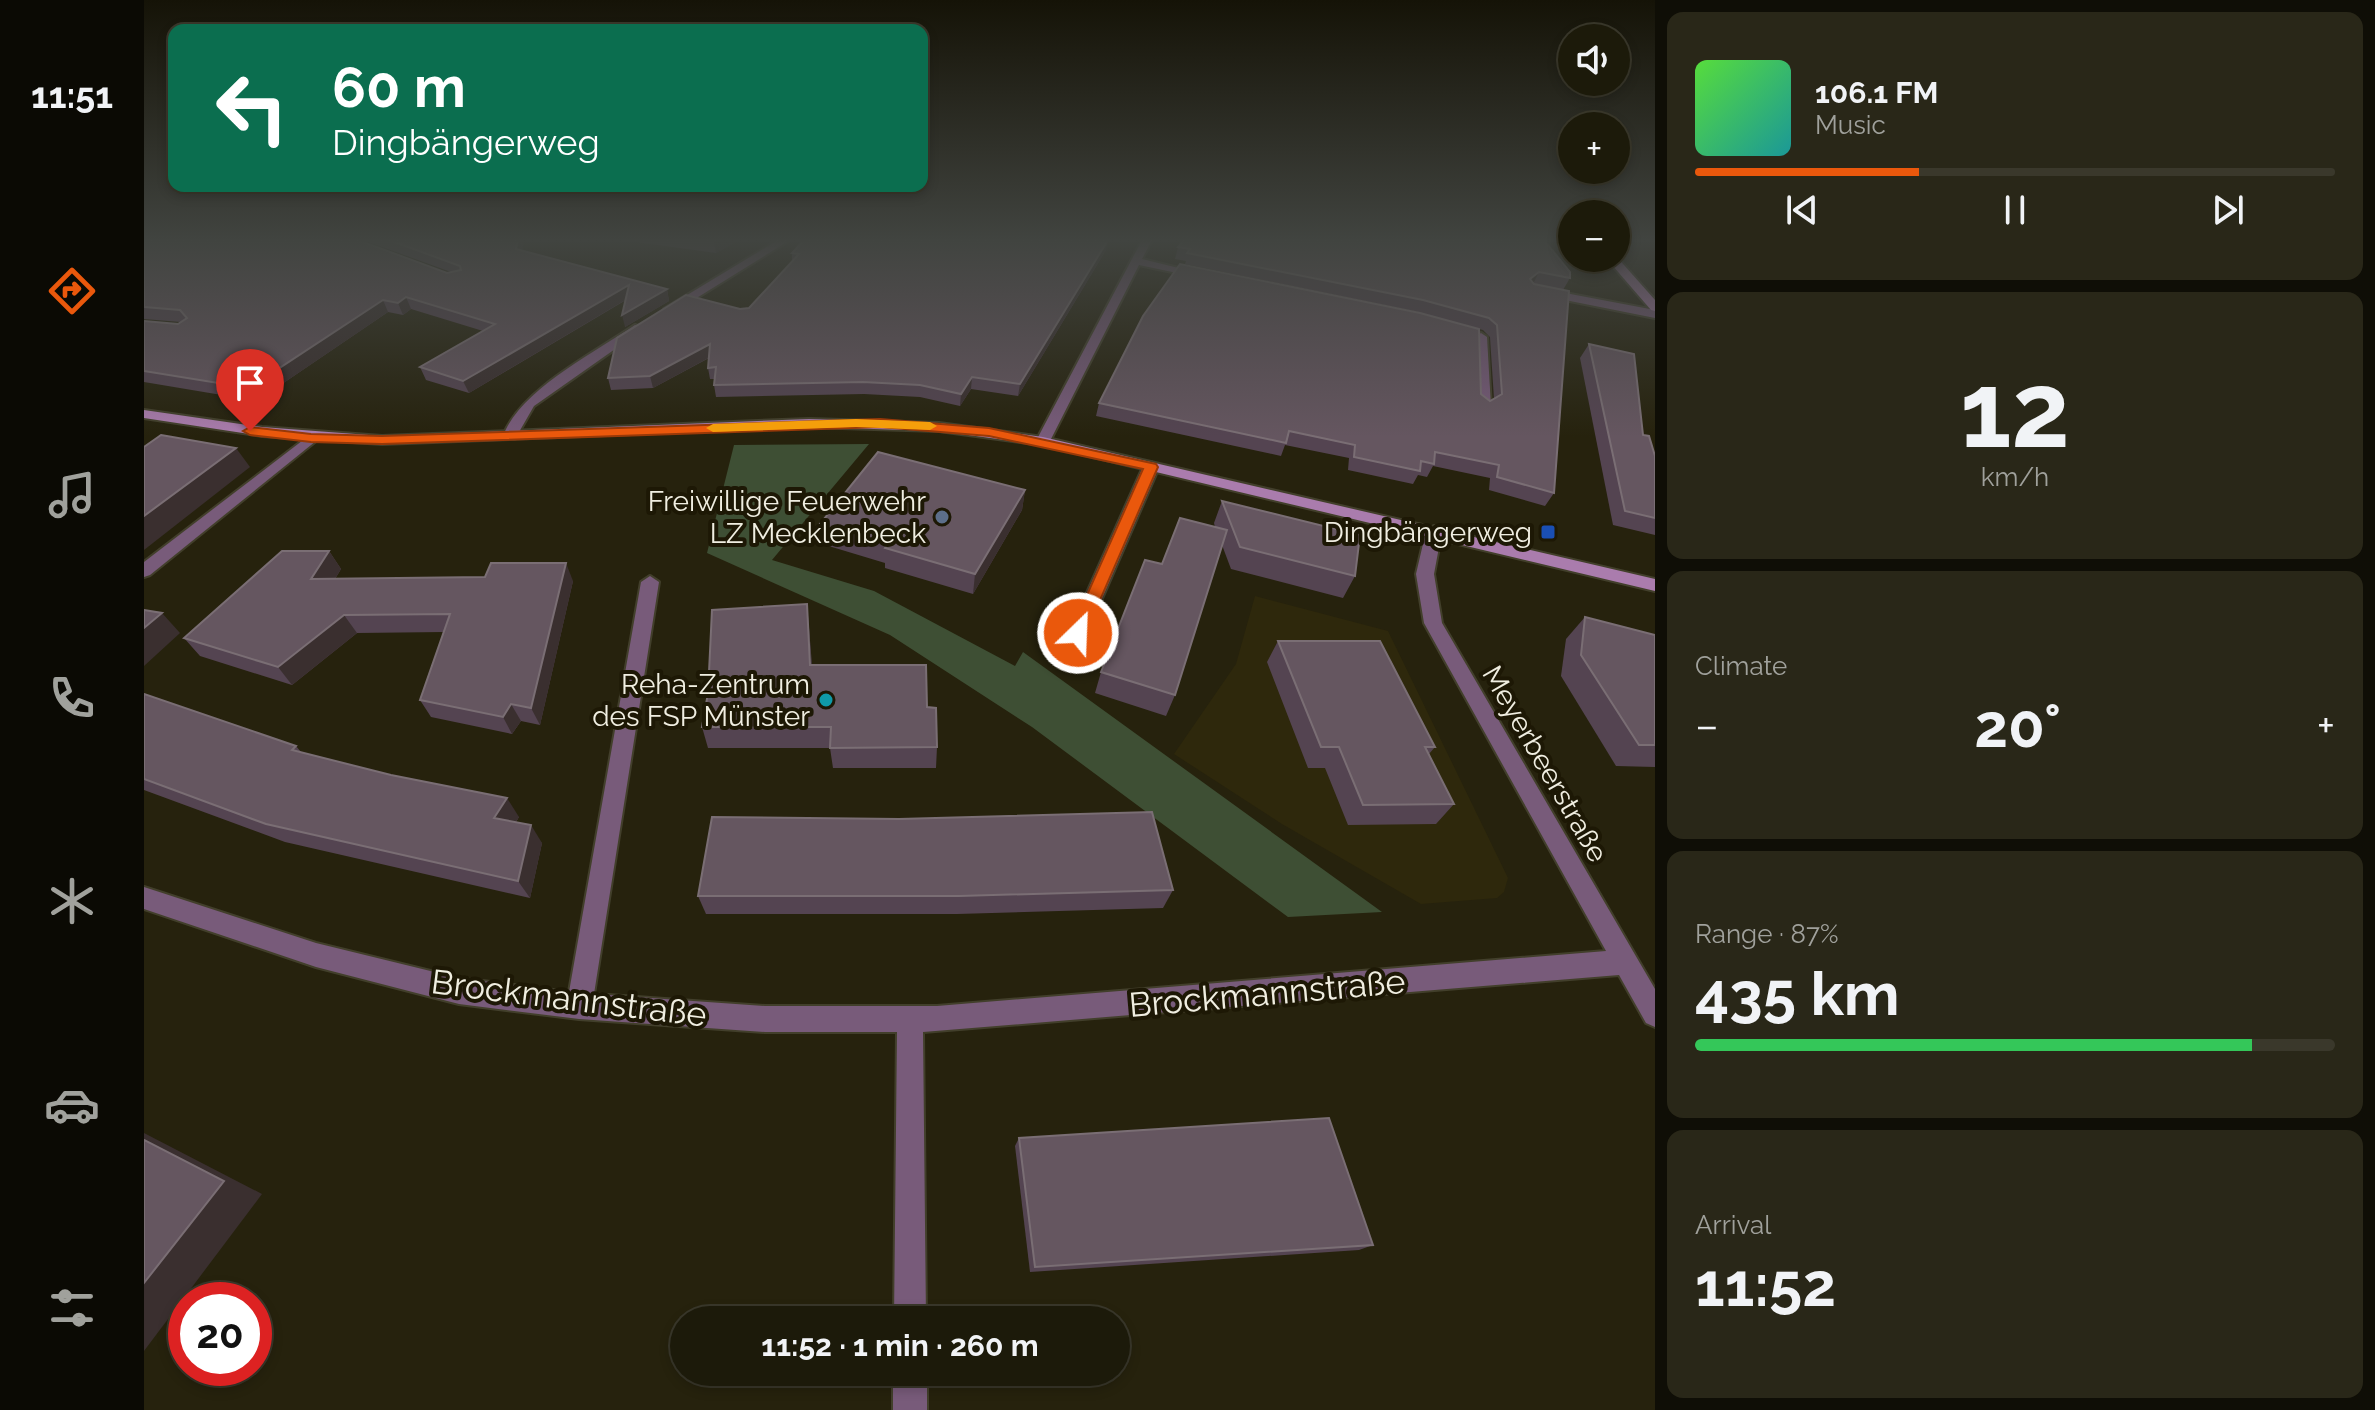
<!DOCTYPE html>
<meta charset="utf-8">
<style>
:root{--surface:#1c1a0a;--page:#292718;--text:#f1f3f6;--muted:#a0a19c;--line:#3a382b;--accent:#ea580c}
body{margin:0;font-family:Raleway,sans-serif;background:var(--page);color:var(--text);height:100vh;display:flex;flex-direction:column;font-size:30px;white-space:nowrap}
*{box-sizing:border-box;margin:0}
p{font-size:26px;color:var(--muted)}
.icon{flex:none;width:44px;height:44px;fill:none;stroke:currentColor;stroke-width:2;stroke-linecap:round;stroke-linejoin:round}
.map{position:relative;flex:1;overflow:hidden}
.details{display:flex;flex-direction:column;gap:12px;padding:12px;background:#0f0e06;width:720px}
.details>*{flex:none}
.top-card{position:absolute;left:24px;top:24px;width:760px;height:168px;border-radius:16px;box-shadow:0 4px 12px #0003,0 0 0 2px var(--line);background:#0b6e4f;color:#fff;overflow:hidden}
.controls{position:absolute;left:1414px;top:24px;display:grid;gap:16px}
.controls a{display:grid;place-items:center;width:72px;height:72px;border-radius:50%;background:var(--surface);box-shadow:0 4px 12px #0003,0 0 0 2px var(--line);font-size:40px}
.speed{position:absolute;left:24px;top:1282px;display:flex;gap:16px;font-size:40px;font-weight:700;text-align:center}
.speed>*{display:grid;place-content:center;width:104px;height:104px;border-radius:50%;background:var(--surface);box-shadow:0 4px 12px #0003,0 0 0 2px var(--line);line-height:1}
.speed .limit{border:12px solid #d22;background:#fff;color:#111}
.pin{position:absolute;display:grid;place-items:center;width:68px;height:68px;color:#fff;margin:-82px -34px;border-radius:50% 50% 50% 0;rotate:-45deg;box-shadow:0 0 8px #0007}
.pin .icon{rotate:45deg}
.me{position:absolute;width:88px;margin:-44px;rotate:24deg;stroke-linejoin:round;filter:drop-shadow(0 0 6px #0008)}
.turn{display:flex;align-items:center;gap:28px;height:168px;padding:0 32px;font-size:36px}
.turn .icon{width:104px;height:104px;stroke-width:2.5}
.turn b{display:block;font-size:56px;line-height:68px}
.big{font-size:60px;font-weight:700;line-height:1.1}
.details .widget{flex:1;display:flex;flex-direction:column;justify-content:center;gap:12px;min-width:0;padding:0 28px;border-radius:16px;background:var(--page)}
.details .dial{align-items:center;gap:0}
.dial b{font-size:104px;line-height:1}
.song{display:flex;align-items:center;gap:24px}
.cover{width:96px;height:96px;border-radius:12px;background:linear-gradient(135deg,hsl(110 70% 55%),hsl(180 70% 35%))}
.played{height:8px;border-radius:4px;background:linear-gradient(90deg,var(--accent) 35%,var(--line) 35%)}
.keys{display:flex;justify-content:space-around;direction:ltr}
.heat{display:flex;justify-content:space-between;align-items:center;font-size:44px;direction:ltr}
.charge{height:12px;border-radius:6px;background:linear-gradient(90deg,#34c759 87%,var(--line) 0)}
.trip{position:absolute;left:526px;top:1306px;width:460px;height:80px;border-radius:40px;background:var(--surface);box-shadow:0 4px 12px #0003,0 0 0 2px var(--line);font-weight:700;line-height:80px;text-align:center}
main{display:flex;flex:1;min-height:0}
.dock{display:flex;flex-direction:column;width:144px;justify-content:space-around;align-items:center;background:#0b0a04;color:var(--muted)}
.dock .icon{width:56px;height:56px}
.dock .on{color:var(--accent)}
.dock b{font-size:36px;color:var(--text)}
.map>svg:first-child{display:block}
.built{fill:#2e280c}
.green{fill:#3e4f34}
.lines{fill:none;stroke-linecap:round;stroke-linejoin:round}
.lane-casing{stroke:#423f2b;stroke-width:4}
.street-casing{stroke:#423f2b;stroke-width:4}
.secondary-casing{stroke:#423f2b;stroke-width:4}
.lane{fill:#785b7a;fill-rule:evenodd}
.street{fill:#785b7a;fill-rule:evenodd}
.secondary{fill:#aa7cad;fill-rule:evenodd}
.wall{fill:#544451;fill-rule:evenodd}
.shaded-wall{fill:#3a2f2f}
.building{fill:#655660;stroke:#7a6e74;stroke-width:2}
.route{fill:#ea580c;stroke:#983908;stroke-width:2}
.slow{fill:#f59e0b}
.service-dot{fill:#5c6f8a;stroke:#1d1805;stroke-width:3}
.transit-dot{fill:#1a4fb4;stroke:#1d1805;stroke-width:3}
.culture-dot{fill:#0f9aa8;stroke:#1d1805;stroke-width:3}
.labels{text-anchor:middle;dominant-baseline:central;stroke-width:8;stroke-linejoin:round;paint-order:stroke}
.poi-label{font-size:28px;fill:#f0eee1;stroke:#1d1805;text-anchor:end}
.street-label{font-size:28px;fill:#f0eee1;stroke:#1d1805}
.near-street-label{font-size:34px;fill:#f0eee1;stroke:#1d1805}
</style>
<main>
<nav class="dock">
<b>11:51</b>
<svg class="icon on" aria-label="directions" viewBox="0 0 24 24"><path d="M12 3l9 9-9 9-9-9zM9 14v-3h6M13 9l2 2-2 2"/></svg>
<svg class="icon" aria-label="music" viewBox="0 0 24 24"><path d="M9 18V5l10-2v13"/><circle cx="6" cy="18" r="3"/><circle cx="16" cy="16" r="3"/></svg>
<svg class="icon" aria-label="phone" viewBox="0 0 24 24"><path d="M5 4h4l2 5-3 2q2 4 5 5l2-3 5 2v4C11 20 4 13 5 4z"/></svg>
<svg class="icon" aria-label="climate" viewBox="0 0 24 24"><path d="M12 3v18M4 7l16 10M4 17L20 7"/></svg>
<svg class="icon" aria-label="car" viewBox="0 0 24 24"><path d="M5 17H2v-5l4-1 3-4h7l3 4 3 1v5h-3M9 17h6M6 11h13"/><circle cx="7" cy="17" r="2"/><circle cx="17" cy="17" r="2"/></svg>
<svg class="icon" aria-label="filters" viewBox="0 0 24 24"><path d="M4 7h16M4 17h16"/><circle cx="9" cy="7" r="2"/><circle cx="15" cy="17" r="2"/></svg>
</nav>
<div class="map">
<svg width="1511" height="1410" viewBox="0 0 1511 1410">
<rect width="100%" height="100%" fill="#26220d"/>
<!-- built -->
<polygon class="built" points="1111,596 1244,631 1364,878 1360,892 1353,898 1277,904 1138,824 1030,754 1092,664"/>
<!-- green -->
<polygon class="green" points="725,444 628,560 730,591 871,666 879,652 1238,912 1144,917 888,727 746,635 563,553 590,445"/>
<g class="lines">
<!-- lane casing -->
<g class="lane-casing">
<g id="lane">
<polygon points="1400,289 1511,310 1511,318 1396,295 1394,293"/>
<polygon points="1337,333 1343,337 1347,407 1340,411 1333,407 1331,337"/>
<polygon points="1007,462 1015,467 943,633 941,638 927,638 925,633 999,467"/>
</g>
</g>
<!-- street casing -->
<g class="street-casing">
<g id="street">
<polygon points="634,240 646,240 530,312 520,309"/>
<polygon points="998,240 1008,240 998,259 1063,275 1057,278 995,265 906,441 904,444 894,444 892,441"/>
<path d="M 491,325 L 501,328 L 390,406 L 371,439 L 361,439 L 359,436 C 376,390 450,353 491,325 Z"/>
<polygon points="167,434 172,435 172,441 6,575 0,577 0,562"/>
<polygon points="1290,526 1298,531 1290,574 1298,623 1511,989 1511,1027 1502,1023 1475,975 779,1032 782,1320 750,1320 753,1032 621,1032 435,1019 315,1004 172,967 0,909 0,887 172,943 315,978 425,992 497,582 506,576 515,582 450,994 621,1006 793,1006 1462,951 1280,623 1272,574 1282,531"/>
<rect x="749" y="1372" width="34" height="38"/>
</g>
</g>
<!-- secondary casing -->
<g class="secondary-casing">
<g id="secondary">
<polygon points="1472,256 1511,300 1511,311 1507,310 1462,258"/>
<polygon points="0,410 118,427 238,436 665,419 795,423 899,437 1511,579 1511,591 899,445 795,431 665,427 238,444 118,436 0,418"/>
</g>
</g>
<!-- lane -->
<use href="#lane" class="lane"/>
<!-- street -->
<use href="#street" class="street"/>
<!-- secondary -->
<use href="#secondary" class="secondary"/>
</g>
<!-- wall -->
<g class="wall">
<polygon points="0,240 303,273 307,272 219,240 380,240 378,250 523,289 525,301 481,327 482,300 325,393 282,380 276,367 339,331 267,309 259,315 244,312 113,401 0,382 0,321 34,324 37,322 0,319"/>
<polygon points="477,240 595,240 572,253"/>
<path d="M 1400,240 L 1426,278 L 1419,290 L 1410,493 L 1401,506 L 1345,490 L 1346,478 L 1289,466 L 1283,477 L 1274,475 L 1269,484 L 1204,470 L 1205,458 L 1141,445 L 1137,456 L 952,416 L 955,403 L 1274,312 L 1041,264 L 1042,261 L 1031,259 L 1034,247 ZM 1335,329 L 1339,330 L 1346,337 L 1350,399 L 1346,401 L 1337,394 Z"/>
<polygon points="962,250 874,396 827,389 816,406 776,397 720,394 572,397 570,385 571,379 566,379 564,368 565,358 509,388 467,390 464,378 596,309 605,308 648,262 648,253"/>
<polygon points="1445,344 1511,456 1511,535 1469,525 1436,358"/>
<polygon points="881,490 878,510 829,594 741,568 741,563 678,544 676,524"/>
<polygon points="1078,501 1211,576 1199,598 1087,569 1078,545 1031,695 1022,716 951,693 957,672 1018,564 1071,527 1070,523"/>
<polygon points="185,551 197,569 191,579 429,581 396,725 377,721 368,734 287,717 276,700 300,632 213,633 148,685 56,656 40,638"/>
<polygon points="663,604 668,665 783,707 793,747 792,768 689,768 686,748 564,748 558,727"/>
<polygon points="1441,617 1511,635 1511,767 1472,766 1417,676 1422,639"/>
<polygon points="1134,641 1291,747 1285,754 1310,804 1292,824 1204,825 1181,768 1164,768 1123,662"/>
<polygon points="0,694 152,746 157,752 375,817 372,822 398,843 386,898 141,842 0,790"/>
<polygon points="1029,890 1019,908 813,914 562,914 554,896"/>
<polygon points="875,1138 1229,1245 1215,1250 886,1272 871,1146"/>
</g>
<!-- shaded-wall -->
<g class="shaded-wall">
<polygon points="374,240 380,240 376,260 372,249"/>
<polygon points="573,240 595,240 572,253 570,242"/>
<polygon points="964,240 962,250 874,396 876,384"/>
<polygon points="1395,272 1389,284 1386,279"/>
<polygon points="485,285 488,296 325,393 319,381"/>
<polygon points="523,289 525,301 481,327 478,315"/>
<polygon points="262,297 267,309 259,315 254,303"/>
<polygon points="239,300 244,312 113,401 105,388"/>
<polygon points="566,344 568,356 509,388 506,376"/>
<polygon points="828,377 827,389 816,406 817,394"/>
<polygon points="92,448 106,467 0,550 0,516"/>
<polygon points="881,490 878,510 829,594 831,574"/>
<polygon points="185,551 197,569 180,597 167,579"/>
<polygon points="422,563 429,581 396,725 387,708"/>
<polygon points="663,604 665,626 669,687 666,665"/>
<polygon points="18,613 36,633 0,666 0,628"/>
<polygon points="200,615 213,633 148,685 134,667"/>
<polygon points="367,704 377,721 368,734 359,717"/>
<polygon points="363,798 375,817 363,836 350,818"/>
<polygon points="387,825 398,843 386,898 374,881"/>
<polygon points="0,1133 118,1194 0,1351"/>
</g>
<!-- building -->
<g class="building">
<polygon points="0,240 214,240 303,273 317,270 316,266 245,240 374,240 372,249 523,289 478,315 485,285 319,381 276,367 351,324 262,297 254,303 239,300 105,388 0,371 0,321 34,324 43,318 36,310 0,307"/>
<polygon points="660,240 964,240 876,384 828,377 817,394 776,385 719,382 570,385 572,367 564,368 566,344 506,376 464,378 473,338 542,295 596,309 605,308 655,254 648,253"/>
<polygon points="1040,240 1400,240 1426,272 1426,278 1395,272 1386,279 1390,284 1425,291 1410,493 1353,477 1355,465 1291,452 1290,464 1277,461 1276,471 1210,457 1211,445 1145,431 1142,443 955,403 999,316 1036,264 1276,313 1335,329 1337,394 1346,401 1358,394 1353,325 1345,318 1279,300 1043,253 1046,249 1034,247"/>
<polygon points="1445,344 1490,354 1499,435 1505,436 1511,456 1511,518 1481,511"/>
<polygon points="17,435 92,448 0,516 0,447"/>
<polygon points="734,452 881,490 831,574 741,548 744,544 676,524"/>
<polygon points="1078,501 1216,535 1211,576 1096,547"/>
<polygon points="1036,518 1083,530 1031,695 957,672 1001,560 1018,564"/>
<polygon points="138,551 185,551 167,579 341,577 347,563 422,563 387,708 367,704 359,717 276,700 306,614 200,615 134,667 40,638"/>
<polygon points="663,604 666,665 782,665 783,707 792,708 793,747 686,748 687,727 558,727 564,693 568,610"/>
<polygon points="0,610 18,613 0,628"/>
<polygon points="1441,617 1511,635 1511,745 1495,745 1437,655"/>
<polygon points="1134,641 1236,641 1291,747 1281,747 1310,804 1219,805 1195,747 1177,747"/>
<polygon points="0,694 152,746 148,750 247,775 363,798 350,818 387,825 374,881 122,824 0,779"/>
<polygon points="1008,812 1029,890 815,896 554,896 568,817 755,819"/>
<polygon points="1185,1118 1229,1245 891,1267 875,1138"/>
<polygon points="0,1140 80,1181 0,1283"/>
</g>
<!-- sky -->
<linearGradient id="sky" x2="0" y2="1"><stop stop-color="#151307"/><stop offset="0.55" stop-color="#414440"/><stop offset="1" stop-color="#414440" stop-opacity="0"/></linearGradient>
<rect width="1511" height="437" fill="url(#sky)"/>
<!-- route -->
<polygon class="route" points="736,419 845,428 1012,464 1014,467 940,637 934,639 926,633 999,469 845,436 736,427 238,444 167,442 106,435 99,431 106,427 167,434 238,436"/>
<!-- slow -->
<polygon class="slow" points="712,419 786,422 793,426 786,430 712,427 569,432 562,428 569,424"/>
<!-- markers -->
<circle class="service-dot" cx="798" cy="517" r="8"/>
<rect class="transit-dot" x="1396" y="524" width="16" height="16" rx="4"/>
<circle class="culture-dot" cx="682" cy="700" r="8"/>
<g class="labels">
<!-- poi labels -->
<g class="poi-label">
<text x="782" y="501">Freiwillige Feuerwehr<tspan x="782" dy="32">LZ Mecklenbeck</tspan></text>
<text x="1388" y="532">Dingbängerweg</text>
<text x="666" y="684">Reha-Zentrum<tspan x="666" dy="32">des FSP Münster</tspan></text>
</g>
<!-- street labels -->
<g class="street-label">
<text transform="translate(1401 764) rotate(60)">Meyerbeerstraße</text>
</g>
<!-- near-street labels -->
<g class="near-street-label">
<text transform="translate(1123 993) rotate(-5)">Brockmannstraße</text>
<text transform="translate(425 998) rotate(7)">Brockmannstraße</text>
</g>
</g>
</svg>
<div class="controls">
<a><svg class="icon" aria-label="sound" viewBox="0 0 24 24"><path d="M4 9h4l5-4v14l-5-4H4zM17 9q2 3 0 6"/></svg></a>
<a>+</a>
<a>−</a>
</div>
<div class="speed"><div class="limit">20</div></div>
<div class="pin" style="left:106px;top:431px;background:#d93025"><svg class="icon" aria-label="arrive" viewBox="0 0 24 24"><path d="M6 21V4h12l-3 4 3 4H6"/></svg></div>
<svg class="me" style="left:934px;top:633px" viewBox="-20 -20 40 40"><circle r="17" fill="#ea580c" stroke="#fff" stroke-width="3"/><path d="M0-11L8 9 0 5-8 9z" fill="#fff"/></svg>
<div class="trip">11:52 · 1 min · 260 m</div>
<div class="top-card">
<div class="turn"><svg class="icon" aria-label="left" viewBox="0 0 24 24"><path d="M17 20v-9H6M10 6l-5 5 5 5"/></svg><div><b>60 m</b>Dingbängerweg</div></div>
</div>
</div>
<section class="details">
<div class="widget">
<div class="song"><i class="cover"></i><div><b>106.1 FM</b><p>Music</p></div></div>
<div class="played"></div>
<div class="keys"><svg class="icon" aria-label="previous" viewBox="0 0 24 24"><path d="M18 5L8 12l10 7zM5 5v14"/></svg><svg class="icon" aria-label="pause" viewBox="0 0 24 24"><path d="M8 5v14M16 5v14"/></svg><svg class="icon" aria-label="next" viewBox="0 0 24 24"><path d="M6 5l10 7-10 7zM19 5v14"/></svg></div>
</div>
<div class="widget dial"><b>12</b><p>km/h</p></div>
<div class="widget"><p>Climate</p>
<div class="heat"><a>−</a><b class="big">20°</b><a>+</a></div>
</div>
<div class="widget"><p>Range · 87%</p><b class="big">435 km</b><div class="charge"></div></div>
<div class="widget"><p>Arrival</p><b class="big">11:52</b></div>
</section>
</main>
